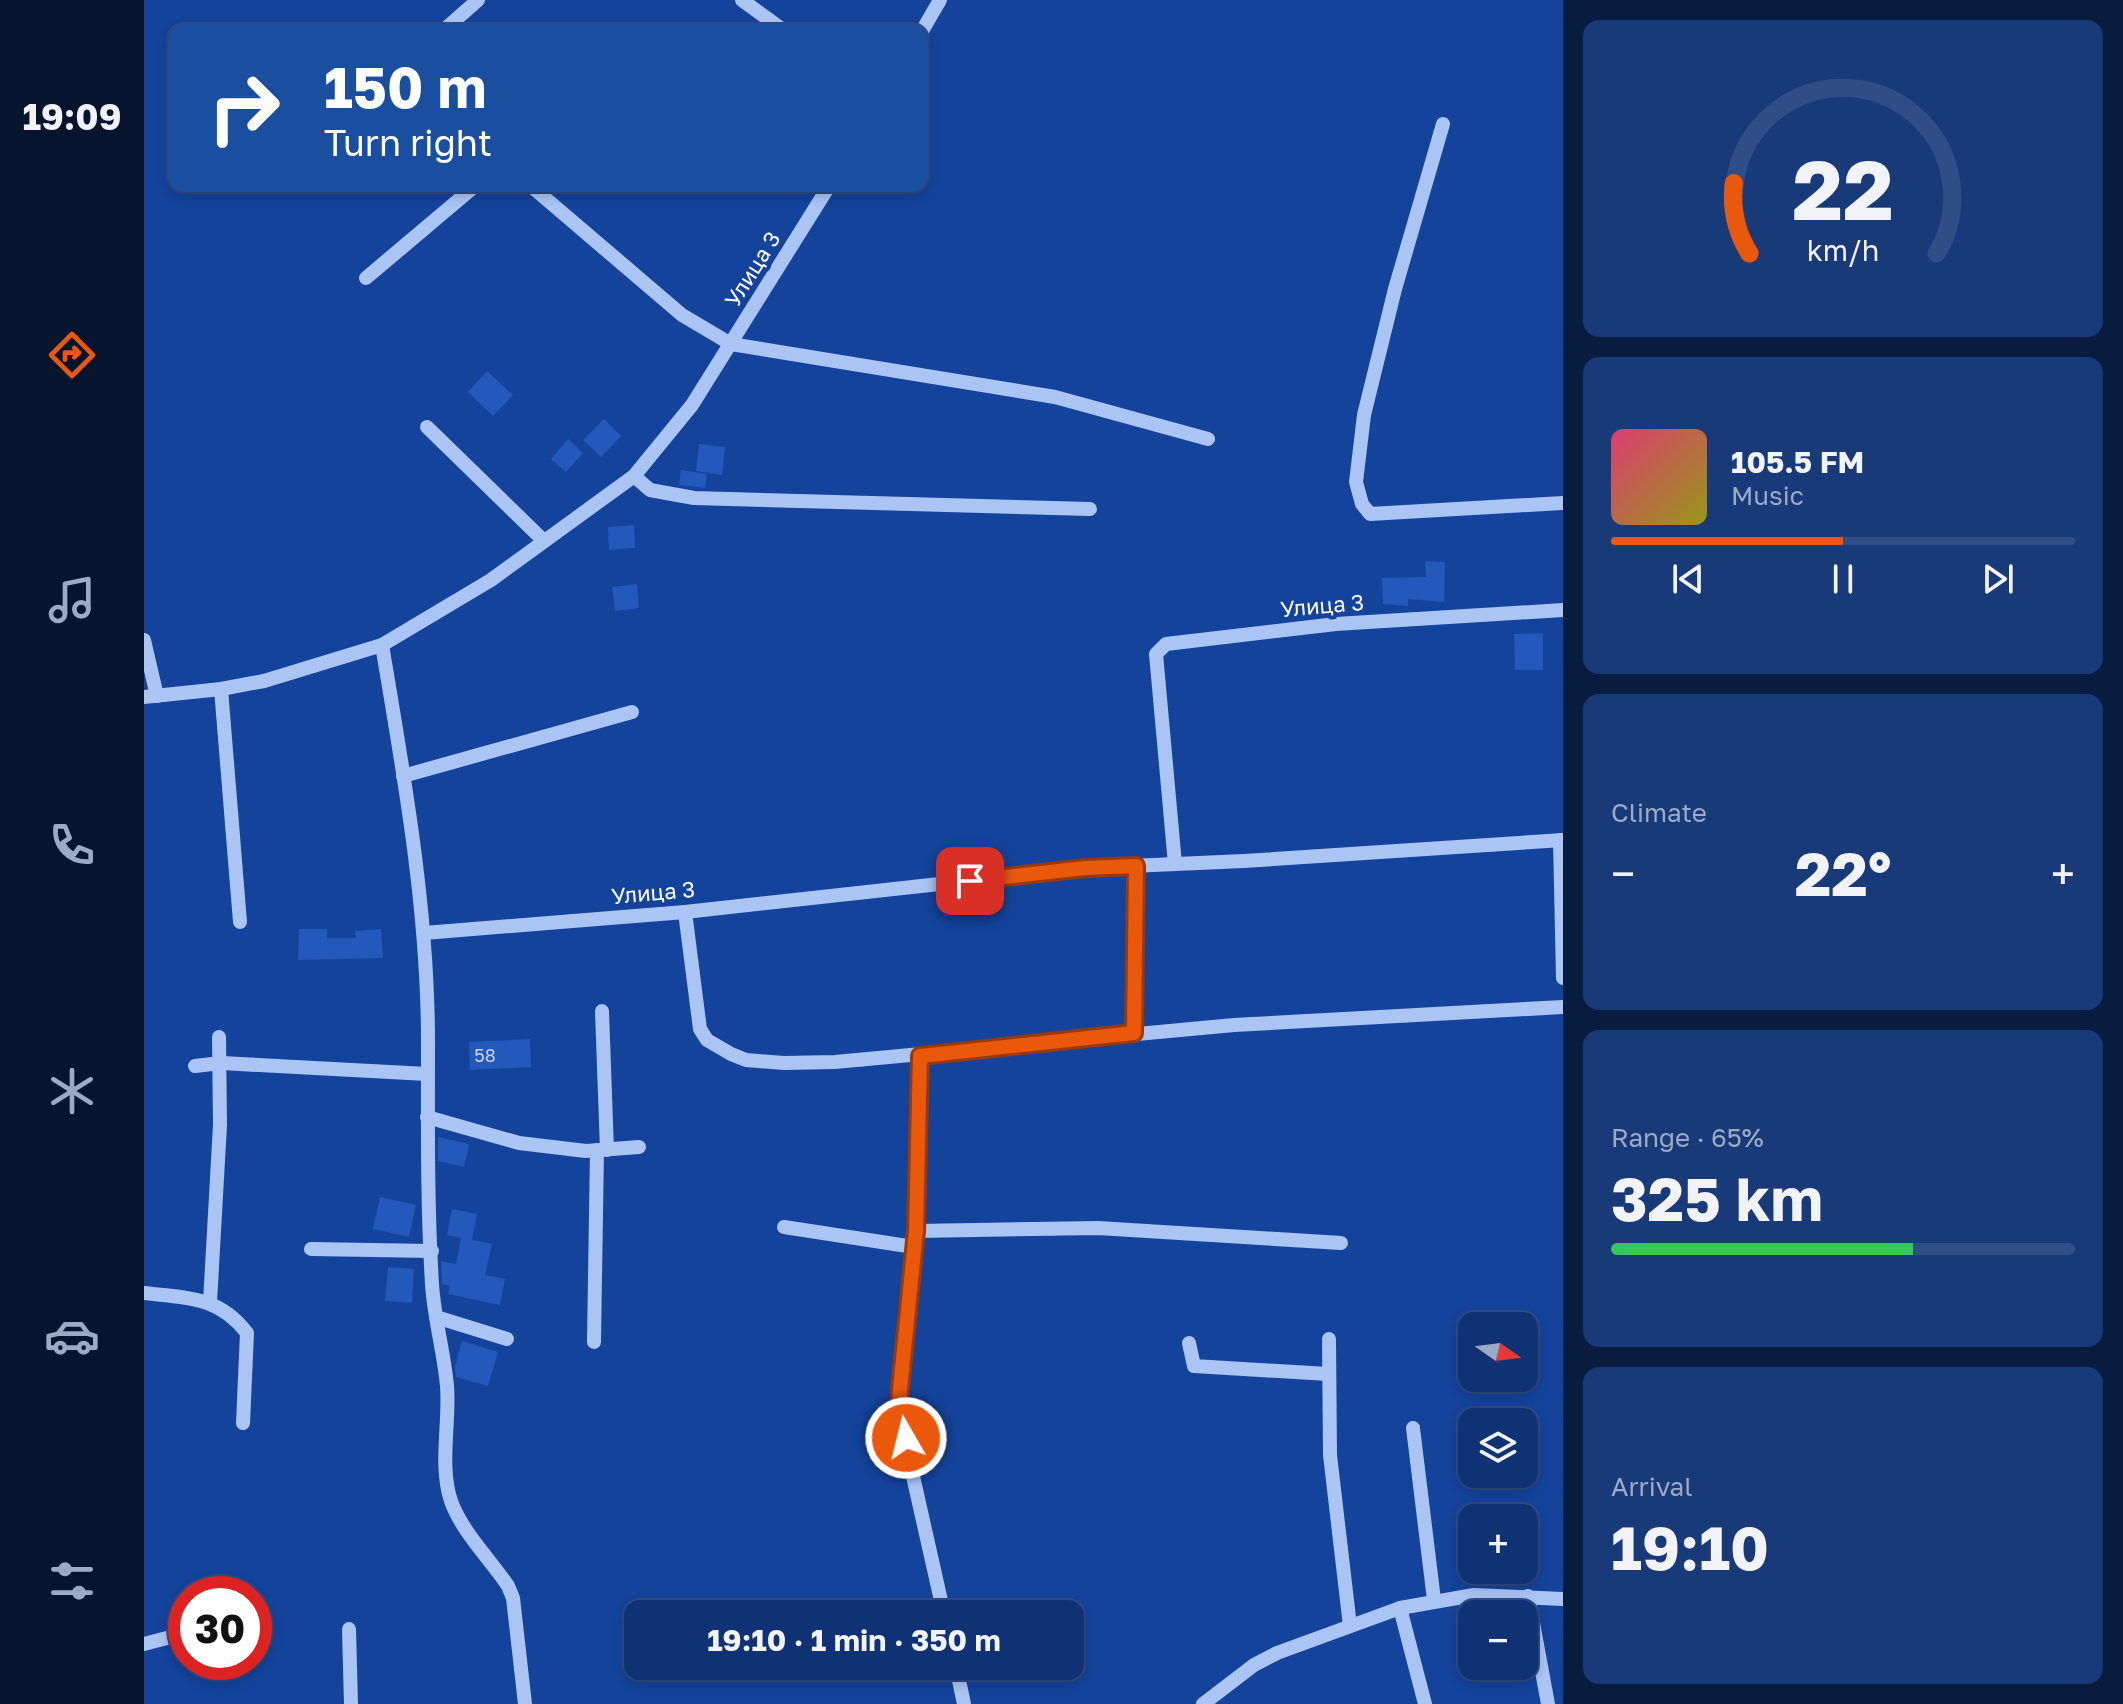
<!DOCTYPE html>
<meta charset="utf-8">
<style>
:root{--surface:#0f3274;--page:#183a79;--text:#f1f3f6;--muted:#9baac5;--line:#2f4d86;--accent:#ea580c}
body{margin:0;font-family:"Golos Text",sans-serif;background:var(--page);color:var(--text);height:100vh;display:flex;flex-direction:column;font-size:30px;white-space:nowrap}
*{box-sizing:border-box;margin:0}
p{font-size:26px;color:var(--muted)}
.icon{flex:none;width:44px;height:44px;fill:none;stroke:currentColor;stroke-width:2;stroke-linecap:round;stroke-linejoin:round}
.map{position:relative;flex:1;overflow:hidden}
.drawer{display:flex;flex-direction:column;gap:20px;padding:20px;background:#081c40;width:560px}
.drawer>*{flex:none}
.guide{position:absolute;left:24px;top:24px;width:760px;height:168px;border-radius:16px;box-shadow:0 4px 12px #0003,0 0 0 2px var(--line);background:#1a4fa0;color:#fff;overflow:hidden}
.needle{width:52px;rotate:104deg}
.controls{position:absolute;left:1314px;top:1312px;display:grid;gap:16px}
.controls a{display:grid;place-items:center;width:80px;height:80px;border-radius:16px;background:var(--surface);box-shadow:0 4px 12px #0003,0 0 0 2px var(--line);font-size:40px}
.speed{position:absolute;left:24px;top:1576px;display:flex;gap:16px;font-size:40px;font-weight:700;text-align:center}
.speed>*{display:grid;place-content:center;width:104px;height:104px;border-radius:50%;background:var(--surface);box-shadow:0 4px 12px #0003,0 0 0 2px var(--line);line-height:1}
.speed .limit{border:12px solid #d22;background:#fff;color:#111}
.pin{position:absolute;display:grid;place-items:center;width:68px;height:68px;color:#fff;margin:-34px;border-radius:16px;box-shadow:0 4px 12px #0006}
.me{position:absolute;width:88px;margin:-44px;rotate:352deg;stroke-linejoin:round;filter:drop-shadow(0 0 6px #0008)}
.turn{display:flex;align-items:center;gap:28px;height:168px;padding:0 24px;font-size:36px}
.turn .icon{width:104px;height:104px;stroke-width:2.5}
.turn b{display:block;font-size:56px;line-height:68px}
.big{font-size:60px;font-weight:700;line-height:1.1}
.drawer .card{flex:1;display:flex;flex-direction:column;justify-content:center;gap:12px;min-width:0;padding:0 28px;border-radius:16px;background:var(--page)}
.drawer .dial{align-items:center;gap:0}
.dial svg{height:208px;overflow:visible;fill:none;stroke:var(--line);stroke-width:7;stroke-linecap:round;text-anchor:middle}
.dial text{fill:var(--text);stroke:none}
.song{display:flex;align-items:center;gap:24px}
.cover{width:96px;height:96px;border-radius:12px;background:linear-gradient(135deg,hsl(340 70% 55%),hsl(60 70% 35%))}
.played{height:8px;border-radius:4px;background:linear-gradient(90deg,var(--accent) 50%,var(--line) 50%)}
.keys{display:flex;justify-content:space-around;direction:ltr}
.heat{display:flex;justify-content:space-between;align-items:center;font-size:44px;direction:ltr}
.charge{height:12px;border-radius:6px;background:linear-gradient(90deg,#34c759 65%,var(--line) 0)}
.trip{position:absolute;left:480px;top:1600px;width:460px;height:80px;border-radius:16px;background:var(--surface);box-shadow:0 4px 12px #0003,0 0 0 2px var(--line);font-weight:700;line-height:80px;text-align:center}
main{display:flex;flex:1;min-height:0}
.tab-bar{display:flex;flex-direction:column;width:144px;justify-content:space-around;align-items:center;background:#06142e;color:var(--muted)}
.tab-bar .icon{width:56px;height:56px}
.tab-bar .current{color:var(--accent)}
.tab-bar b{font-size:36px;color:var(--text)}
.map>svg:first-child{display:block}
.building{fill:#2359ba}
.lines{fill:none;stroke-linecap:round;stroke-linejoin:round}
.minor{stroke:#aac4f3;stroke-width:14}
.route-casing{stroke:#983908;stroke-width:20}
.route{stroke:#ea580c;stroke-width:14}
.labels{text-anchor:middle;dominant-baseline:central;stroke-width:8;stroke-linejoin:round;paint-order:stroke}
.number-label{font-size:18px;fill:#c8d6ee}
.street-label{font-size:22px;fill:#fff;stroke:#14439b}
</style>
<main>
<nav class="tab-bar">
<b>19:09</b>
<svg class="icon current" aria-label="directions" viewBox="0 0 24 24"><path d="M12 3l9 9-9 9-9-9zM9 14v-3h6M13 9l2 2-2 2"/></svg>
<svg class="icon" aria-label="music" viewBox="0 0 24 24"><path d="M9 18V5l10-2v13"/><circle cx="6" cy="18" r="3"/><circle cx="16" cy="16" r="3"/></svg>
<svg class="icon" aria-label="phone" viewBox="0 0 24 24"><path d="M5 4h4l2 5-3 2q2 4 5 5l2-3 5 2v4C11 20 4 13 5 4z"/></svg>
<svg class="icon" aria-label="climate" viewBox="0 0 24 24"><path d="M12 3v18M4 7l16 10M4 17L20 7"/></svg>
<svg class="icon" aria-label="car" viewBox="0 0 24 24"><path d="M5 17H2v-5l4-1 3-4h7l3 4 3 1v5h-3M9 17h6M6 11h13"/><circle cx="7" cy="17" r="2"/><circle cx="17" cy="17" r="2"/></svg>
<svg class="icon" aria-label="filters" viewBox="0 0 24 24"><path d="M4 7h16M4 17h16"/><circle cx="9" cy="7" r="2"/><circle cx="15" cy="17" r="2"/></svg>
</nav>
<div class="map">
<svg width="1419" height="1704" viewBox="0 0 1419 1704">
<rect width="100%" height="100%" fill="#14439b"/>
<!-- building -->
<g class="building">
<polygon points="343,371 369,395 349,416 324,392"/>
<polygon points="460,419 477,436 457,457 439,440"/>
<polygon points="424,439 439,453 422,472 407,459"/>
<polygon points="555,444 581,447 578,475 552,471"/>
<polygon points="537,470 563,474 561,488 535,485"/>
<polygon points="490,525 491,548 465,550 464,527"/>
<polygon points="1281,561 1301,562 1300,602 1264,599 1264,606 1239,604 1238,578 1282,577"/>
<polygon points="493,584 495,608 471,611 468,587"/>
<polygon points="1399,633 1399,670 1371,670 1370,634"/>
<polygon points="155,929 183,929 183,938 212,938 211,931 237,929 239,958 154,960"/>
<polygon points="386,1039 387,1067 326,1070 325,1042"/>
<polygon points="294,1137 325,1144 320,1167 294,1161"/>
<polygon points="236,1197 272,1205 265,1237 229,1229"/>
<polygon points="308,1209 333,1214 328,1240 348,1244 341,1275 361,1279 356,1305 304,1294 306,1286 298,1284 297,1261 312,1264 317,1238 321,1239 303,1235"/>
<polygon points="244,1267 270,1269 268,1303 241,1301"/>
<polygon points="318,1341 354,1352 344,1386 312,1377 311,1366"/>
</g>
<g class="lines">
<!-- minor -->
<g class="minor">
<polyline points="598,0 639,30"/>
<polyline points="300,30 334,0"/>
<polyline points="778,31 796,0"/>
<polyline points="1299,124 1251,289 1220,415 1212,482 1218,504 1226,514 1419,503"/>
<polyline points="387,186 538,315 587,344 911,397 1064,439"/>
<polyline points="222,278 331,186"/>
<polyline points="283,427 400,541"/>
<polyline points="490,476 506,490 550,498 946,509"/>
<polyline points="0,640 13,696"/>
<path d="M 238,645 C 260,776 284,909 284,1042 C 284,1123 283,1203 288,1284 C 290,1318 300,1352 303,1386 C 306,1423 295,1465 307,1501 C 318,1532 346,1559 364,1586 L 369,1598 L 381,1704"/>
<polyline points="77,689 96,922"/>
<polyline points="0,697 77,689 120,681 238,645 347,580 490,476 548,405 685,186"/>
<polyline points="259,776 488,712"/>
<polyline points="1416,840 1419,978"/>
<polyline points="1031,864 1012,654 1022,644 1192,624 1419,610"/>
<polyline points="541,912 556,1029 563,1040 587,1054 602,1060 640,1063 691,1062 1090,1025 1419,1007"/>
<polyline points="280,933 541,912 941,868 1100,861 1419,840"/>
<polyline points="458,1011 463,1150"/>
<polyline points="990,1033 992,866"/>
<polyline points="776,1056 772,1231 755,1414 800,1614"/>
<polyline points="51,1066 77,1063 283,1074"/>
<polyline points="283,1117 375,1143 442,1151 495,1147"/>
<polyline points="640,1227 770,1247"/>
<polyline points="772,1231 954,1228 1197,1243"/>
<polyline points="167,1249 288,1251"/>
<path d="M 0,1293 C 43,1298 75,1296 103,1333 L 99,1423"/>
<polyline points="66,1302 76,1125 75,1037"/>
<polyline points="292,1317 363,1339"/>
<polyline points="1185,1339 1186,1455 1206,1626"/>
<polyline points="450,1342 453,1150"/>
<polyline points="1045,1343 1050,1366 1184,1374"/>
<polyline points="1269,1428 1290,1600"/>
<polyline points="1384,1596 1404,1704"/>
<polyline points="1256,1608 1281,1704"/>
<polyline points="205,1629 207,1704"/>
<polyline points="0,1644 42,1633"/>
<polyline points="812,1666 820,1704"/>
<polyline points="1059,1704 1110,1665 1133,1653 1256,1608 1330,1595 1419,1599"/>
</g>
</g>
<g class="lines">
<!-- route casing -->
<g class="route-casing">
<polyline id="route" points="762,1438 755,1414 756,1389 772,1231 776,1056 990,1033 992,866 941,868 826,881"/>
</g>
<!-- route -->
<use href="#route" class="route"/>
</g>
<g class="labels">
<!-- number labels -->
<g class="number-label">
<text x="341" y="1055">58</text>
</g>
<!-- street labels -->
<g class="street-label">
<text transform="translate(608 269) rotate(-58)">Улица 3</text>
<text transform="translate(1178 605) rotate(-5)">Улица 3</text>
<text transform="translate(509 892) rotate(-5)">Улица 3</text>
</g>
</g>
</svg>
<div class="controls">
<a><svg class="needle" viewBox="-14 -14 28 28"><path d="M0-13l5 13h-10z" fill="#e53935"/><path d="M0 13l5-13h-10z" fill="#9baac5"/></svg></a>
<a><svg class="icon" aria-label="layers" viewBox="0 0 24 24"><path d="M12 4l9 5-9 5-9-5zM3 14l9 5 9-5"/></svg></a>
<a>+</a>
<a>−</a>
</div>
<div class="speed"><div class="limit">30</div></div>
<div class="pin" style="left:826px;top:881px;background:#d93025"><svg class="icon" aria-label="arrive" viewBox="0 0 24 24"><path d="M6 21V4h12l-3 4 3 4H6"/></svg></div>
<svg class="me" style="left:762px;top:1438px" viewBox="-20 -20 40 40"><circle r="17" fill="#ea580c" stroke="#fff" stroke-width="3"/><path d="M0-11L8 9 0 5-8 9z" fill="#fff"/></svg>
<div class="trip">19:10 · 1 min · 350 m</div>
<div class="guide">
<div class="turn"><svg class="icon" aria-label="right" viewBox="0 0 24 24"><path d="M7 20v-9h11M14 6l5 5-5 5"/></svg><div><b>150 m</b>Turn right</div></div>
</div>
</div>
<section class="drawer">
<div class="card dial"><svg viewBox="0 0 100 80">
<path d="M14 69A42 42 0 1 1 86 69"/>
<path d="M14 69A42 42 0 0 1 8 42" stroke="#ea580c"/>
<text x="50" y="56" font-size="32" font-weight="700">22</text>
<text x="50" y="72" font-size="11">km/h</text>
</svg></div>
<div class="card">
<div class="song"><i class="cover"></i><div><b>105.5 FM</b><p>Music</p></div></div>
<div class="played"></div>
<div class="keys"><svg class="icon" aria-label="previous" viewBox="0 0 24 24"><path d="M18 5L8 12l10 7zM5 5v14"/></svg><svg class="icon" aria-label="pause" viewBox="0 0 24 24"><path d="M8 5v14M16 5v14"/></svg><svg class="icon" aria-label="next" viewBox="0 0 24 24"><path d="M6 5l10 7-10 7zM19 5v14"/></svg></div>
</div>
<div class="card"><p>Climate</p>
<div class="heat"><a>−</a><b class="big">22°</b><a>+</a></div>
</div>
<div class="card"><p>Range · 65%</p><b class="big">325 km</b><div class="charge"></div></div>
<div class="card"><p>Arrival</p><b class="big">19:10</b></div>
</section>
</main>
